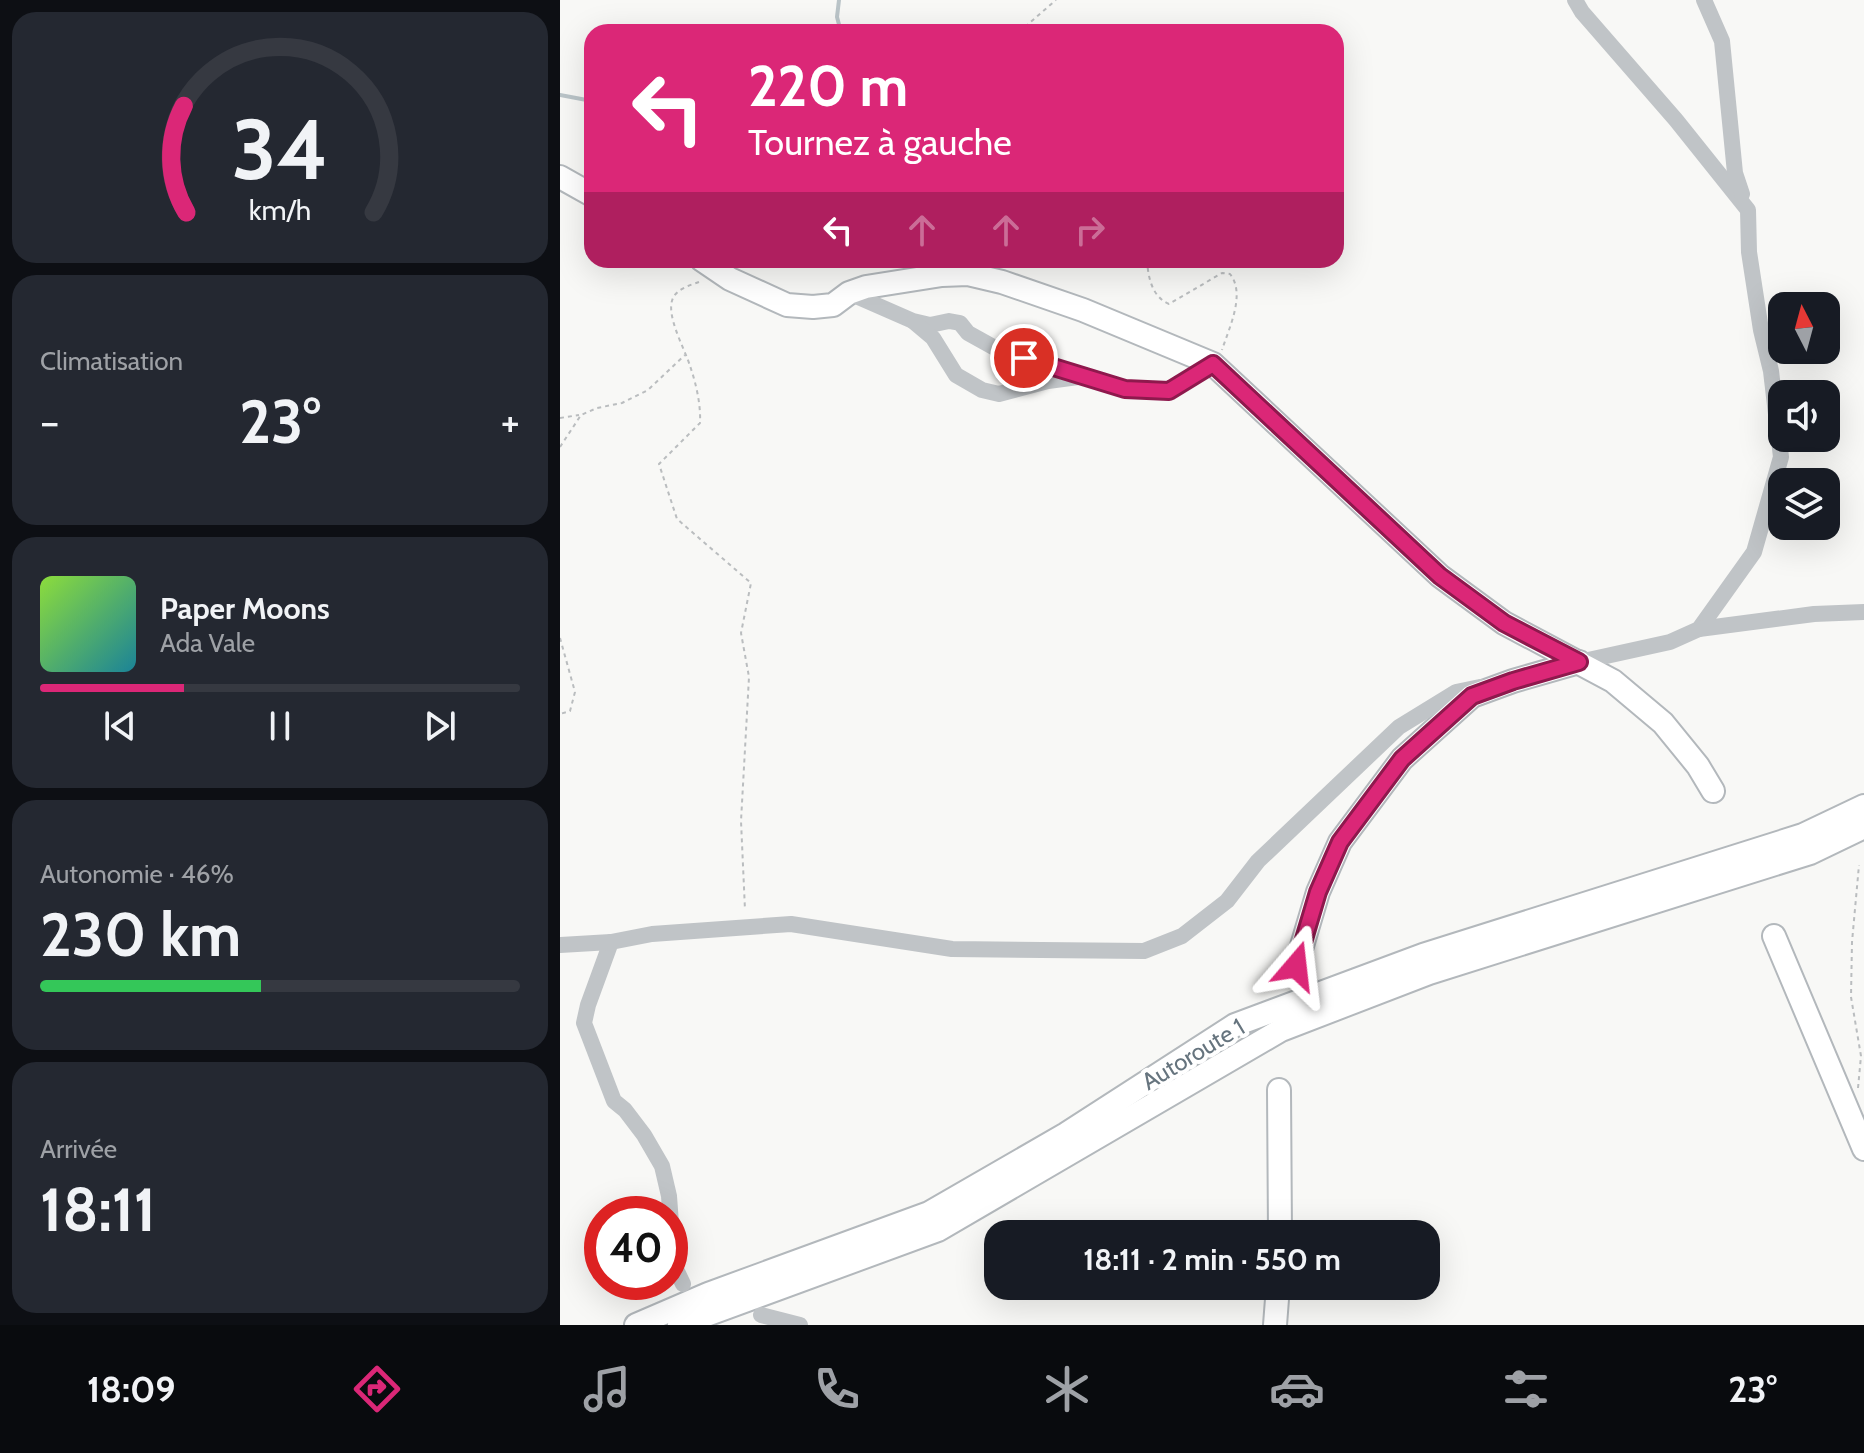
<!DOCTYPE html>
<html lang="fr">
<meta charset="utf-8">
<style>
:root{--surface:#171b24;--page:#242831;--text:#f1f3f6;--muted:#9ea1a6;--line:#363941;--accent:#db2777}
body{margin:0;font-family:Cabin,sans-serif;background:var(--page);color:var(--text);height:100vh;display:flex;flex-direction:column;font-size:30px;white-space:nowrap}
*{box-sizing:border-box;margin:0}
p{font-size:26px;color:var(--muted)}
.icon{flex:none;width:44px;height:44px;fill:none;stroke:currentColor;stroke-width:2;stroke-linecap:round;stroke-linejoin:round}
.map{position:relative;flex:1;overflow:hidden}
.sheet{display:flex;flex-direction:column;gap:12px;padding:12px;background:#0d0f14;width:560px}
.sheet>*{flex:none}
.guide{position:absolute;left:24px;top:24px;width:760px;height:244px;border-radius:24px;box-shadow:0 8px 32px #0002;background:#db2777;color:#fff;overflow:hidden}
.needle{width:52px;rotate:354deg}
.buttons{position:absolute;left:1208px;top:292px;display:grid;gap:16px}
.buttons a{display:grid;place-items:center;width:72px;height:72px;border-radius:16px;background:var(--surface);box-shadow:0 8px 32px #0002;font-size:40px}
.speed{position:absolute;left:24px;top:1196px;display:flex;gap:16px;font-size:40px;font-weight:700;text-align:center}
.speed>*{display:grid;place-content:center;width:104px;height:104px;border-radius:50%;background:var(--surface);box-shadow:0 8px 32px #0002;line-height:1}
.speed .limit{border:12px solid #d22;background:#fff;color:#111}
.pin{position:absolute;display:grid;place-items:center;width:68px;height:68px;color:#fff;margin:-34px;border:4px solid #fff;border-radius:50%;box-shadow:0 2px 8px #0007}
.me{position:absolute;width:88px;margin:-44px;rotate:17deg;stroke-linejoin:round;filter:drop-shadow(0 0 6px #0008)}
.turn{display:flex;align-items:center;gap:28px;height:168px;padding:0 32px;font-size:36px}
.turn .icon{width:104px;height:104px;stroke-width:2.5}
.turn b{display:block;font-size:56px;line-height:68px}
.lanes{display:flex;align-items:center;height:76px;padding:0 32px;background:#0003;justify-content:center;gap:40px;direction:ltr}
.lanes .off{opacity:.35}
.big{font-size:60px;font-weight:800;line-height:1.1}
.sheet .card{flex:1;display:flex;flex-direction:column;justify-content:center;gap:12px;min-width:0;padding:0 28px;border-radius:24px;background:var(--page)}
.sheet .dial{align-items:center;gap:0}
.dial svg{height:208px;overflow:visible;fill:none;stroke:var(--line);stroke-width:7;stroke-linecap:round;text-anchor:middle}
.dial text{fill:var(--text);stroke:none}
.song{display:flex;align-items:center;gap:24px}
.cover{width:96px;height:96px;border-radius:12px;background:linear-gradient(135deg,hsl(90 70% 55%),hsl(190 70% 35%))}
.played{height:8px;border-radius:4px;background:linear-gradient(90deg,var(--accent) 30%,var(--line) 30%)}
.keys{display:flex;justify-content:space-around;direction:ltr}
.heat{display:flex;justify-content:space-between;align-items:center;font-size:44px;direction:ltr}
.charge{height:12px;border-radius:6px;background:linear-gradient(90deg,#34c759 46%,var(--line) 0)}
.trip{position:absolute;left:424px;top:1220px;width:456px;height:80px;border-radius:24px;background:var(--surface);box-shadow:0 8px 32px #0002;font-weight:800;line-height:80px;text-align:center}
.menu{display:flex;height:128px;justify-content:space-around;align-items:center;background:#090b0e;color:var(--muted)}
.menu .icon{width:56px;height:56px}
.menu .selected{color:var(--accent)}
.menu b{font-size:36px;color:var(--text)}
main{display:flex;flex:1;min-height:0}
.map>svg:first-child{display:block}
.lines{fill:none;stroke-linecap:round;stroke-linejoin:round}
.stream{stroke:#bac4c8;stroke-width:4}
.secondary-casing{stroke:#b3b8bc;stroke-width:26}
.path{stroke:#babdbf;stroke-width:2;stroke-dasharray:4 4;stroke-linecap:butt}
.street{stroke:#c0c4c7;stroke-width:16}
.secondary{stroke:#fff;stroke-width:22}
.route-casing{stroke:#8e194d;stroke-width:20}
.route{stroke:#db2777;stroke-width:14}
.labels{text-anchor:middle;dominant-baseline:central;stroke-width:8;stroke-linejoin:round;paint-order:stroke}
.street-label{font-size:24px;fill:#66747e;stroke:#fff}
</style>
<main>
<section class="sheet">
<div class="card dial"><svg viewBox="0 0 100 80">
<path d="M14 69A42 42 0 1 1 86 69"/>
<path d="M14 69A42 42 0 0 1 13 28" stroke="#db2777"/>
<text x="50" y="56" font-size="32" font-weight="700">34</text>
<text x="50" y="72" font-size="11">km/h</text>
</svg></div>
<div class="card"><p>Climatisation</p>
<div class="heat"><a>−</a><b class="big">23°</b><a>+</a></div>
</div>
<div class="card">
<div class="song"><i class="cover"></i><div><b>Paper Moons</b><p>Ada Vale</p></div></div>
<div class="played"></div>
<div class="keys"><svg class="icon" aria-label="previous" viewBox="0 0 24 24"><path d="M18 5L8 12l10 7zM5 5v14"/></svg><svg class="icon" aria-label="pause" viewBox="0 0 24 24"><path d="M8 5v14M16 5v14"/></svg><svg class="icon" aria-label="next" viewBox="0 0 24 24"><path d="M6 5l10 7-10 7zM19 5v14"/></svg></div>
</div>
<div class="card"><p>Autonomie · 46%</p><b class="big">230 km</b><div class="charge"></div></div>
<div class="card"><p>Arrivée</p><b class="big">18:11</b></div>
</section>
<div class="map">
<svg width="1304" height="1325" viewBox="0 0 1304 1325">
<rect width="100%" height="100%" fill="#f8f8f6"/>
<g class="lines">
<!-- stream -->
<g class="stream">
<polyline points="279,0 277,17 281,32"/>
<polyline points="0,95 32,101"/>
</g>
<!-- secondary casing -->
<g class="secondary-casing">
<g id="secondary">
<polyline points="0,177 32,195"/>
<polyline points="142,260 170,279 227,305 253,307 273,305 289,293 306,287 382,275 408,274 442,282 523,310 653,364 880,576 944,623 1053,681 1103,723 1138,766 1153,791"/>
<polyline points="1214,936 1304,1149"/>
<polyline points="736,966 758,892 780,842 842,759 912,696 953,681 1019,662"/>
<polyline points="719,1090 720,1234"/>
<polyline points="76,1325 148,1294 369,1213 506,1134 675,1025 863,955 1243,835 1304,806"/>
<polyline points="119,1325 378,1230 721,1030 869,973 1250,853 1304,827"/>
<polyline points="715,1325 718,1286"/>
</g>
</g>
<!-- path -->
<g class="path">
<polyline points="459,32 496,0"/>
<polyline points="300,260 300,268"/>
<path d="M 587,260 C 588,277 592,297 609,304 L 662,273 L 670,274 C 686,294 669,328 662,350"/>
<path d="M 139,282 C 130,285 117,289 113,298 C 105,315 125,349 130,366 C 136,383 141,405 140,423 L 99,464 L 117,519 L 191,583 L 181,633 L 189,677 L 181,821 L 185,910"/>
<polyline points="0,418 19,415"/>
<polyline points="0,447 21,415 37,408 62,403 88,390 125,355"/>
<polyline points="0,638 15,692 10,711 0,714"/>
<polyline points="1298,1088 1301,1056 1291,997 1292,942 1299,865"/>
</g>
<!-- street -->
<g class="street">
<polyline points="1015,0 1022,12 1116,120 1188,210 1189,252 1201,330 1211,371 1221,457 1194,552 1139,629 1110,642 1019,662"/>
<polyline points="1144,0 1162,41 1175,173 1182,194"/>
<polyline points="289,293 353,321 370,325 389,321 400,323 408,333 435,348 565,389 609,391 653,364"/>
<polyline points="354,322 373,338 396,375 422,390 439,394 488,381 518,377"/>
<polyline points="1139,629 1254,614 1304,612"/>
<polyline points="51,942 28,1005 24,1023 54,1101 65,1110 84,1135 102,1166 109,1196 114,1265 123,1284"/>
<polyline points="0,945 51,942 92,934 231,924 392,949 584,951 622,936 667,901 698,861 839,727 896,692 920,687"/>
<polyline points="201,1315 240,1325"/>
</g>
<!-- secondary -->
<use href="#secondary" class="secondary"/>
</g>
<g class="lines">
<!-- route casing -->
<g class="route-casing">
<polyline id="route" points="464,358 565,389 609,391 653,364 880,576 944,623 1019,662 953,681 912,696 842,759 780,842 758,892 736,966"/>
</g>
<!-- route -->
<use href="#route" class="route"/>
</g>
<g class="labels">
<!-- street labels -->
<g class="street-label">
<text transform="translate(633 1054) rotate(-31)">Autoroute 1</text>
</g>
</g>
</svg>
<div class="buttons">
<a><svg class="needle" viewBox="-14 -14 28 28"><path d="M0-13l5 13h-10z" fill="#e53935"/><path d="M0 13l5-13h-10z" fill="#9ea1a6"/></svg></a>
<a><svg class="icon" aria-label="sound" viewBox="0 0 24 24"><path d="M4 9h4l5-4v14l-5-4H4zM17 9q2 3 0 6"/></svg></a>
<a><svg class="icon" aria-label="layers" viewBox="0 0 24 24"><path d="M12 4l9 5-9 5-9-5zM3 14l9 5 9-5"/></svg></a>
</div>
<div class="speed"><div class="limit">40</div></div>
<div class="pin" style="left:464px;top:358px;background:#d93025"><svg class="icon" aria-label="arrive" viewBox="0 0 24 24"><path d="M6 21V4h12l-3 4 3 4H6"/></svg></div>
<svg class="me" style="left:736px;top:966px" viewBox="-20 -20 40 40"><path d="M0-17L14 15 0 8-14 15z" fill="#db2777" stroke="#fff" stroke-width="4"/></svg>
<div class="trip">18:11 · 2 min · 550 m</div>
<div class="guide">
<div class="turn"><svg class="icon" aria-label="left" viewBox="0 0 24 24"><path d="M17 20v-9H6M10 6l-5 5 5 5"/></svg><div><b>220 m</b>Tournez à gauche</div></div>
<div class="lanes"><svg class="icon" aria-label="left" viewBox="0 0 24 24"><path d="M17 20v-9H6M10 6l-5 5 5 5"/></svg><svg class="icon off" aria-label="ahead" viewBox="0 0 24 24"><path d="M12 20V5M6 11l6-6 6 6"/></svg><svg class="icon off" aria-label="ahead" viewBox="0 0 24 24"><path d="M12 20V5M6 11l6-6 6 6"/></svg><svg class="icon off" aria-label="right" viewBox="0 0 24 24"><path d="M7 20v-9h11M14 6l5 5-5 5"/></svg></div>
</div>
</div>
</main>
<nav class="menu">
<b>18:09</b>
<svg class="icon selected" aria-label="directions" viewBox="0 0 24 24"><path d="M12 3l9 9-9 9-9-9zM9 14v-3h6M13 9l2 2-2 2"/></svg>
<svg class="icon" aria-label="music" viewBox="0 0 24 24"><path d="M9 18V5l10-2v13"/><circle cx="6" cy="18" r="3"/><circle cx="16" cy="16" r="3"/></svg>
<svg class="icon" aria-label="phone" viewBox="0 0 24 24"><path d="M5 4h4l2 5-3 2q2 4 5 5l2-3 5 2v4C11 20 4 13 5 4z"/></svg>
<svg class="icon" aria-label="climate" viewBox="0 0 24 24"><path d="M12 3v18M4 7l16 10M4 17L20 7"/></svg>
<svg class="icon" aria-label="car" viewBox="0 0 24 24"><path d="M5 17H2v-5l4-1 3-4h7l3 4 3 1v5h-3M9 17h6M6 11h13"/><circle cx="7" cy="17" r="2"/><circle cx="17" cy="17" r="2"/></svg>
<svg class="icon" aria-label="filters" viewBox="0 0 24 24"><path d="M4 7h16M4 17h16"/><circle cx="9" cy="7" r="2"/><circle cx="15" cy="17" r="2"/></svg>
<b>23°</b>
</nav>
